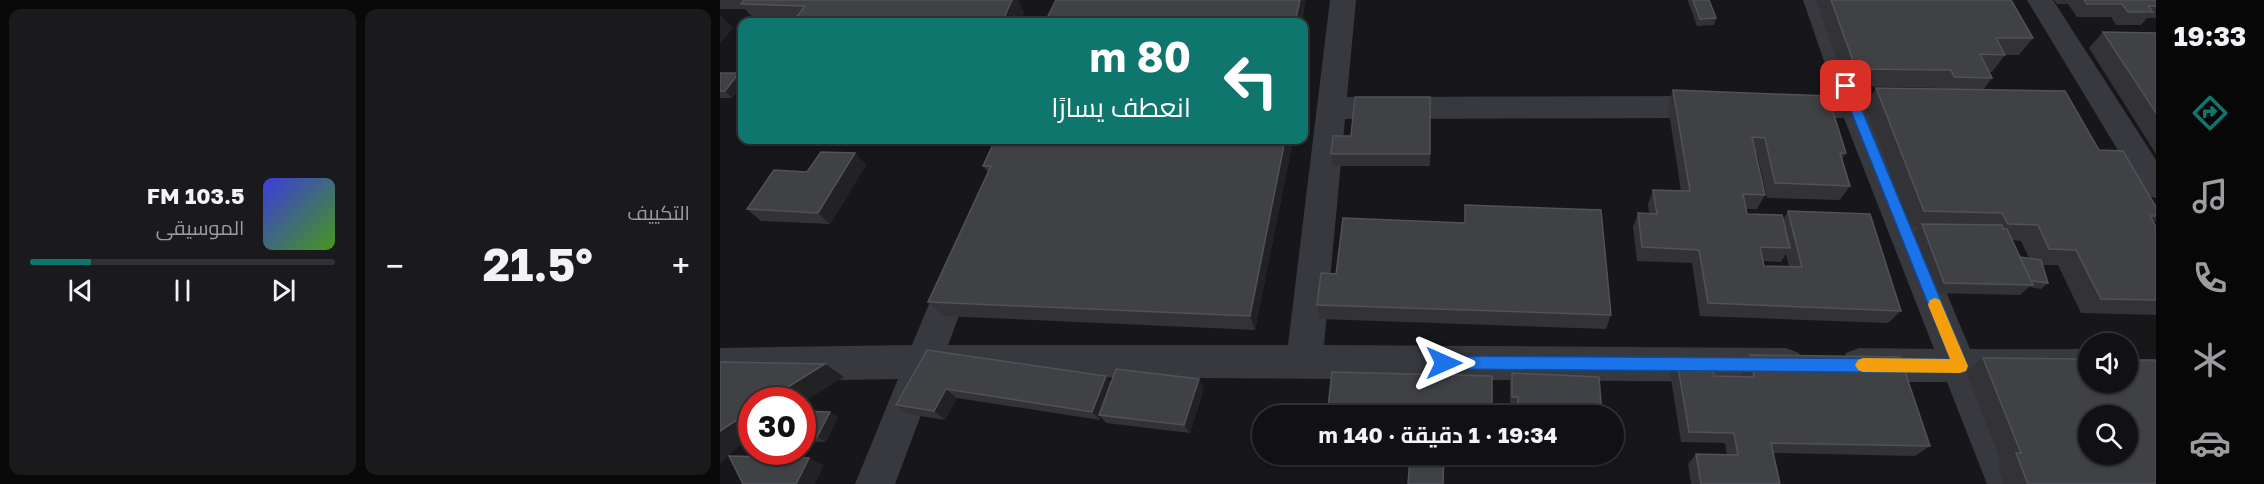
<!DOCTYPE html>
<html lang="ar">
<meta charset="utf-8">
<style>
:root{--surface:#111113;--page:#1a1a1c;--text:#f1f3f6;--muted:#9c9da0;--line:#303133;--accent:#0f766e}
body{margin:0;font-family:"Golos Text",Cairo,sans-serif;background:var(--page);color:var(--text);direction:rtl;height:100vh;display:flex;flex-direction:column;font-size:22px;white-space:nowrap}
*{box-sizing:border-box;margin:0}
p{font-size:20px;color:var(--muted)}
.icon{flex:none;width:33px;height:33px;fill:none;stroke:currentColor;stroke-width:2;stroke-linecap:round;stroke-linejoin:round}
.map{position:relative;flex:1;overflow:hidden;direction:ltr}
.details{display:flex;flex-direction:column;gap:9px;padding:9px;background:#09090a;width:720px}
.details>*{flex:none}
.hud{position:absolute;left:18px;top:18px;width:570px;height:126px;border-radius:12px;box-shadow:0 2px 4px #0004,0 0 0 2px var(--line);direction:rtl;background:#0f766e;color:#fff;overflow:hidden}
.fabs{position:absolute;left:1358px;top:333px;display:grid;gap:12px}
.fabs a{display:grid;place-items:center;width:60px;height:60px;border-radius:50%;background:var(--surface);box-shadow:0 2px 4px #0004,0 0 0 2px var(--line);font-size:30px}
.speed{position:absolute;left:18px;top:387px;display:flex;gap:12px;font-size:30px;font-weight:700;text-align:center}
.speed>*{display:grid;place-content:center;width:78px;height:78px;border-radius:50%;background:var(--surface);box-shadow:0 2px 4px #0004,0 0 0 2px var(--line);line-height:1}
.speed .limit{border:9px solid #d22;background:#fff;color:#111}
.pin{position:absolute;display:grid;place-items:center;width:51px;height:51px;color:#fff;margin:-26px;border-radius:12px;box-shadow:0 3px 9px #0006}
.me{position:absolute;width:66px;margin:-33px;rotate:90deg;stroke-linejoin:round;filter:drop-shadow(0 0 4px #0008)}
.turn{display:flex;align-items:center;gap:21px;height:126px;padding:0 18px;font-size:27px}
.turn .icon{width:78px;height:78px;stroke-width:2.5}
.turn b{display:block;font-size:42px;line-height:51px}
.big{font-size:45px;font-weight:700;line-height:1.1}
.details .tile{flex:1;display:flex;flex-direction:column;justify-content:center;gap:9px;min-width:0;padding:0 21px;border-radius:12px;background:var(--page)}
.song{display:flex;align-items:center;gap:18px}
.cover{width:72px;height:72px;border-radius:9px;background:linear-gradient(135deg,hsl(240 70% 55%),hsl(100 70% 35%))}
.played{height:6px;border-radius:3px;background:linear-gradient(90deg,var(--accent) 20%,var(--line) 20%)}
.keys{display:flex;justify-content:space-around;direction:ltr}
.heat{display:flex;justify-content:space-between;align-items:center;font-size:33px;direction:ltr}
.details .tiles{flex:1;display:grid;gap:9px;grid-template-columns:repeat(2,1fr)}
.trip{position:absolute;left:532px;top:405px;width:372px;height:60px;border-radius:30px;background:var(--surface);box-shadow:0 2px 4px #0004,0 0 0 2px var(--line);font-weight:700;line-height:60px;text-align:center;direction:rtl}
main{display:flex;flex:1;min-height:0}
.dock{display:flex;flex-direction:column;width:108px;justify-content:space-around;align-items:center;background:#070708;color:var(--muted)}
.dock .icon{width:42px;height:42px}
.dock .current{color:var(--accent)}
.dock b{font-size:27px;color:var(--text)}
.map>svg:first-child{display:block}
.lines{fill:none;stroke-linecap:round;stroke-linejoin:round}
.minor{fill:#38393e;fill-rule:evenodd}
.wall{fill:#333337;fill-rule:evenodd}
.shaded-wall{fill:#222225}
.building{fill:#404145;stroke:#505257;stroke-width:1.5;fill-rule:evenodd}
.route{fill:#1a73e8;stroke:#114b97;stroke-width:1.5}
.slow{fill:#f59e0b}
</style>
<main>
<nav class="dock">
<b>19:33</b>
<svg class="icon current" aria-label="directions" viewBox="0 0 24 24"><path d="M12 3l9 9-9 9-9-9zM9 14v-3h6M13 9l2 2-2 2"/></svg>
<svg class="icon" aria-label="music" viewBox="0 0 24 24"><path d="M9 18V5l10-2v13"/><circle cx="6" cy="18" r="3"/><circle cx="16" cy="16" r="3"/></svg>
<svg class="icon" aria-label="phone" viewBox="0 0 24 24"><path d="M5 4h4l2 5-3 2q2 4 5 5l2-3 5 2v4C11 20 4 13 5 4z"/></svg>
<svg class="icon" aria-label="climate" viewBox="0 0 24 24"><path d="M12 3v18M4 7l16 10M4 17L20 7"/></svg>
<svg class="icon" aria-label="car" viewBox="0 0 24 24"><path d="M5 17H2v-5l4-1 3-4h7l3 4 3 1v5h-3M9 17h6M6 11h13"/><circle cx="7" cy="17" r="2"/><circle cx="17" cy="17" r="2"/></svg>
</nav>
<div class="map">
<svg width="1436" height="484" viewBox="0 0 1436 484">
<rect width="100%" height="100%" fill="#171719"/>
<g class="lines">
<!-- minor -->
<g class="minor">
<polygon points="610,0 636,0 627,97 993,96 1003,99 1008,107 1003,115 993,118 625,119 604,345 1066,348 1079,353 1084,365 1079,377 1066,382 317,377 215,378 175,484 135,484 178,379 0,382 0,348 192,345 226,263 238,259 250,263 255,273 228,345 568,345"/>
<polygon points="1083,0 1109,0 1149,107 1250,349 1368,349 1368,383 1264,382 1307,484 1267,484 1227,382 1139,382 1126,377 1121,365 1126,353 1139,348 1214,349 1124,118 1066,118 1056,115 1051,107 1056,99 1066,96 1116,96"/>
<polygon points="1307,0 1333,0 1436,160 1436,198 1425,195"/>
</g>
</g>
<!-- wall -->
<g class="wall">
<polygon points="0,0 298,0 304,13 300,22 37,22 25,9 0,9"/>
<polygon points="968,0 989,0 996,18 994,25 977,26 968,1"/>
<path d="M 1096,0 L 1291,0 L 1313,38 L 1299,55 L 1285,55 L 1272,72 L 1269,72 L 1272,78 L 1263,90 L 1379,150 L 1436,207 L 1436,221 L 1434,223 L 1436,227 L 1436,315 L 1361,313 L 1338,265 L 1323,265 L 1328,283 L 1321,289 L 1309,287 L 1300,295 L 1214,293 L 1192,235 L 1199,227 L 1190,227 L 1145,105 L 1156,88 L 1219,89 L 1219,88 L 1126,86 ZM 1292,240 L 1301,241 L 1309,258 L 1300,257 Z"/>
<polygon points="1334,0 1436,0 1436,18 1427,18 1421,25 1396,25 1391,17 1357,17 1348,4 1337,4"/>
<polygon points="1383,32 1436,33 1436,154 1369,48"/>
<polygon points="0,73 19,73 22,77 22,84 12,98 0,98"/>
<path d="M 953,90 L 1126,153 L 1122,159 L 1130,186 L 1120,200 L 1047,198 L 1037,153 L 1036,153 L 1045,195 L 1037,209 L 1026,209 L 1027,214 L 1063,220 L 1068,211 L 1181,311 L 1168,323 L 980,316 L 972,263 L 917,261 L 913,227 L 918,213 L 929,214 L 928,204 L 933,190 L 961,191 L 948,106 ZM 1066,254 L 1069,267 L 1044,266 L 1043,261 L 1061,262 Z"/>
<polygon points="710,97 710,166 613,166 611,154 631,136"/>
<polygon points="573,140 535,330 224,316 208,302 268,172 263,166"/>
<polygon points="135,153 146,165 110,224 41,221 27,209 87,172"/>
<polygon points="745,205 891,315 886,329 600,319 597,305 616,274 745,223"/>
<polygon points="207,350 386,376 391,382 484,388 470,433 386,423 381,417 380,420 237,398 225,420 188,414 176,405"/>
<polygon points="1030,355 1210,446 1195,456 1053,453 1060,484 971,484 968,464 976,454 1007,455 1005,443 961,442 950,373 957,361 994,376 1023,377 1021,367"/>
<polygon points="1263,358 1436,484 1284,484 1277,464 1281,462 1246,371"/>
<polygon points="612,372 772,411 772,416 607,416"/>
<polygon points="792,373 882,416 796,416 796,406 790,405 790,382"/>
<polygon points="82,411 118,417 106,442 82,441"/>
<polygon points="724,454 689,467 653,466 651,457"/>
<polygon points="797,454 884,454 881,460 821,457 820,460 797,459"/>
</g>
<!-- shaded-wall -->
<g class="shaded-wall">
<polygon points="292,0 298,0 304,13 300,22 282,22"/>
<polygon points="580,0 586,0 582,22 575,22"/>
<polygon points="1,15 13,28 0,44 0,17"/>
<polygon points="19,73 22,77 22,84 12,98 5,91"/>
<polygon points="565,140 573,140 535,330 530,316"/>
<polygon points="135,153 146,165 110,224 98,213"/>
<polygon points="105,364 124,377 82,403 82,400 47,400"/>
<polygon points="386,376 394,385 379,415 381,417 380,420 372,412"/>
<polygon points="479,379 484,388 470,433 464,425"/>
<polygon points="226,389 237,398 225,420 214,411"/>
<polygon points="32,410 32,436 25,441 0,464 0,431"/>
<polygon points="110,412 118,417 106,442 97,437"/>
<polygon points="89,458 104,465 95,484 76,484"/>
</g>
<!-- building -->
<g class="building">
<polygon points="24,0 292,0 282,22 73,22 85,6 21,4"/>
<polygon points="336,0 580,0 575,22 325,22"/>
<polygon points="973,0 989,0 996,18 980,19"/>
<polygon points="1111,0 1291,0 1313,38 1276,38 1285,55 1260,54 1272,78 1234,77 1231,70 1136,69"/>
<polygon points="1364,0 1436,0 1436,6 1428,6 1433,12 1408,12 1402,4 1367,4"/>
<polygon points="1383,32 1436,33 1436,113"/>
<polygon points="0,73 19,73 5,91 0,91"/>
<polygon points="1156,88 1345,91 1379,150 1403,151 1436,207 1436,216 1430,216 1436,227 1436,300 1381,299 1356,250 1329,249 1318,225 1288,224 1282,213 1204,211"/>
<polygon points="953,90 1108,96 1126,153 1120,153 1130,186 1055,183 1045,138 1032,137 1045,195 1023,194 1027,214 1062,215 1070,248 1040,247 1044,266 1082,267 1068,211 1150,214 1181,311 988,303 979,250 922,247 918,213 937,214 933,190 970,191"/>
<polygon points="635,97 710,97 710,154 611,154 613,136 631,136"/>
<polygon points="275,140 565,140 530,316 208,302 271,166 263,166"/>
<polygon points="101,152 135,153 98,213 27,209 54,170 87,172"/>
<polygon points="745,205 881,210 891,315 597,305 601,273 616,274 623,218 745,223"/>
<polygon points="1202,224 1282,225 1283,229 1287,229 1313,285 1224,283"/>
<polygon points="1300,257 1321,260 1328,283 1311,281"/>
<polygon points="207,350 386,376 372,412 226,389 214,411 176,405"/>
<polygon points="1030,355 1180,357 1210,446 1051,443 1060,484 981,484 976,454 1018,455 1014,433 969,432 957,361 991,362 994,376 1034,377"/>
<path d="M 1263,358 L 1368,359 L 1368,382 L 1407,382 L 1407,360 L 1436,360 L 1436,484 L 1308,484 L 1296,453 L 1301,453 ZM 1368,416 L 1407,416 L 1407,454 L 1368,454 Z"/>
<polygon points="0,362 105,364 47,400 32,400 32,410 0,431"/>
<polygon points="396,369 479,379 464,425 379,415"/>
<polygon points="612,372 772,376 772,411 725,410 725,416 607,416"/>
<polygon points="792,373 879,377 882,416 798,416 798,397 792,397"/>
<polygon points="82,411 110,412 97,437 82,437"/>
<polygon points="651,454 724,454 723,484 688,484 690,458 651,457"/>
<polygon points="9,456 89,458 76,484 23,484"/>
</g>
<!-- route -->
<polygon class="route" points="1126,82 1132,86 1248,366 1246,371 1240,373 724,369 719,367 717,363 719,358 724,356 1230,359 1121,86"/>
<!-- slow -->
<polygon class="slow" points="1215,298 1220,300 1222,305 1248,366 1246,371 1240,373 1143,372 1138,370 1135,365 1138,360 1143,358 1230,359 1208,305 1210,300"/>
</svg>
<div class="fabs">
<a><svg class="icon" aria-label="sound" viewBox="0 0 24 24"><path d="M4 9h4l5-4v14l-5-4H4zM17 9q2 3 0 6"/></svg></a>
<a><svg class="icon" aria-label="search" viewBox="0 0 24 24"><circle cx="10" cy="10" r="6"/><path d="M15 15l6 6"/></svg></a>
</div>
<div class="speed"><div class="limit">30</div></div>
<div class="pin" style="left:1126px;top:86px;background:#d93025"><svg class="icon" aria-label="arrive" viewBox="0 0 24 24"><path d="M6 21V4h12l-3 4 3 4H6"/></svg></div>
<svg class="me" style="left:724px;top:363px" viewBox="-20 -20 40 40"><path d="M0-17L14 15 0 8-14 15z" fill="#1a73e8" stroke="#fff" stroke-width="4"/></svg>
<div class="trip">19:34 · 1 دقيقة · 140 m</div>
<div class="hud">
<div class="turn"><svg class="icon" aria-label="left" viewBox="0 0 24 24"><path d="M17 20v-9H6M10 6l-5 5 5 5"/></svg><div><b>80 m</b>انعطف يسارًا</div></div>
</div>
</div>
<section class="details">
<div class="tiles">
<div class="tile"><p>التكييف</p>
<div class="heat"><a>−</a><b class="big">21.5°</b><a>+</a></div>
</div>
<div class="tile">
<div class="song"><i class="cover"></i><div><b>103.5 FM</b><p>الموسيقى</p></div></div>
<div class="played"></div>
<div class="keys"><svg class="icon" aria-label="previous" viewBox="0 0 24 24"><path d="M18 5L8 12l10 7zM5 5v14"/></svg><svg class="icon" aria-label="pause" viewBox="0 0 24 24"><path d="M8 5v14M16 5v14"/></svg><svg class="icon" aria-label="next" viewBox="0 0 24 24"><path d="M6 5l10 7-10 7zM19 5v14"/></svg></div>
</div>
</div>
</section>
</main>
